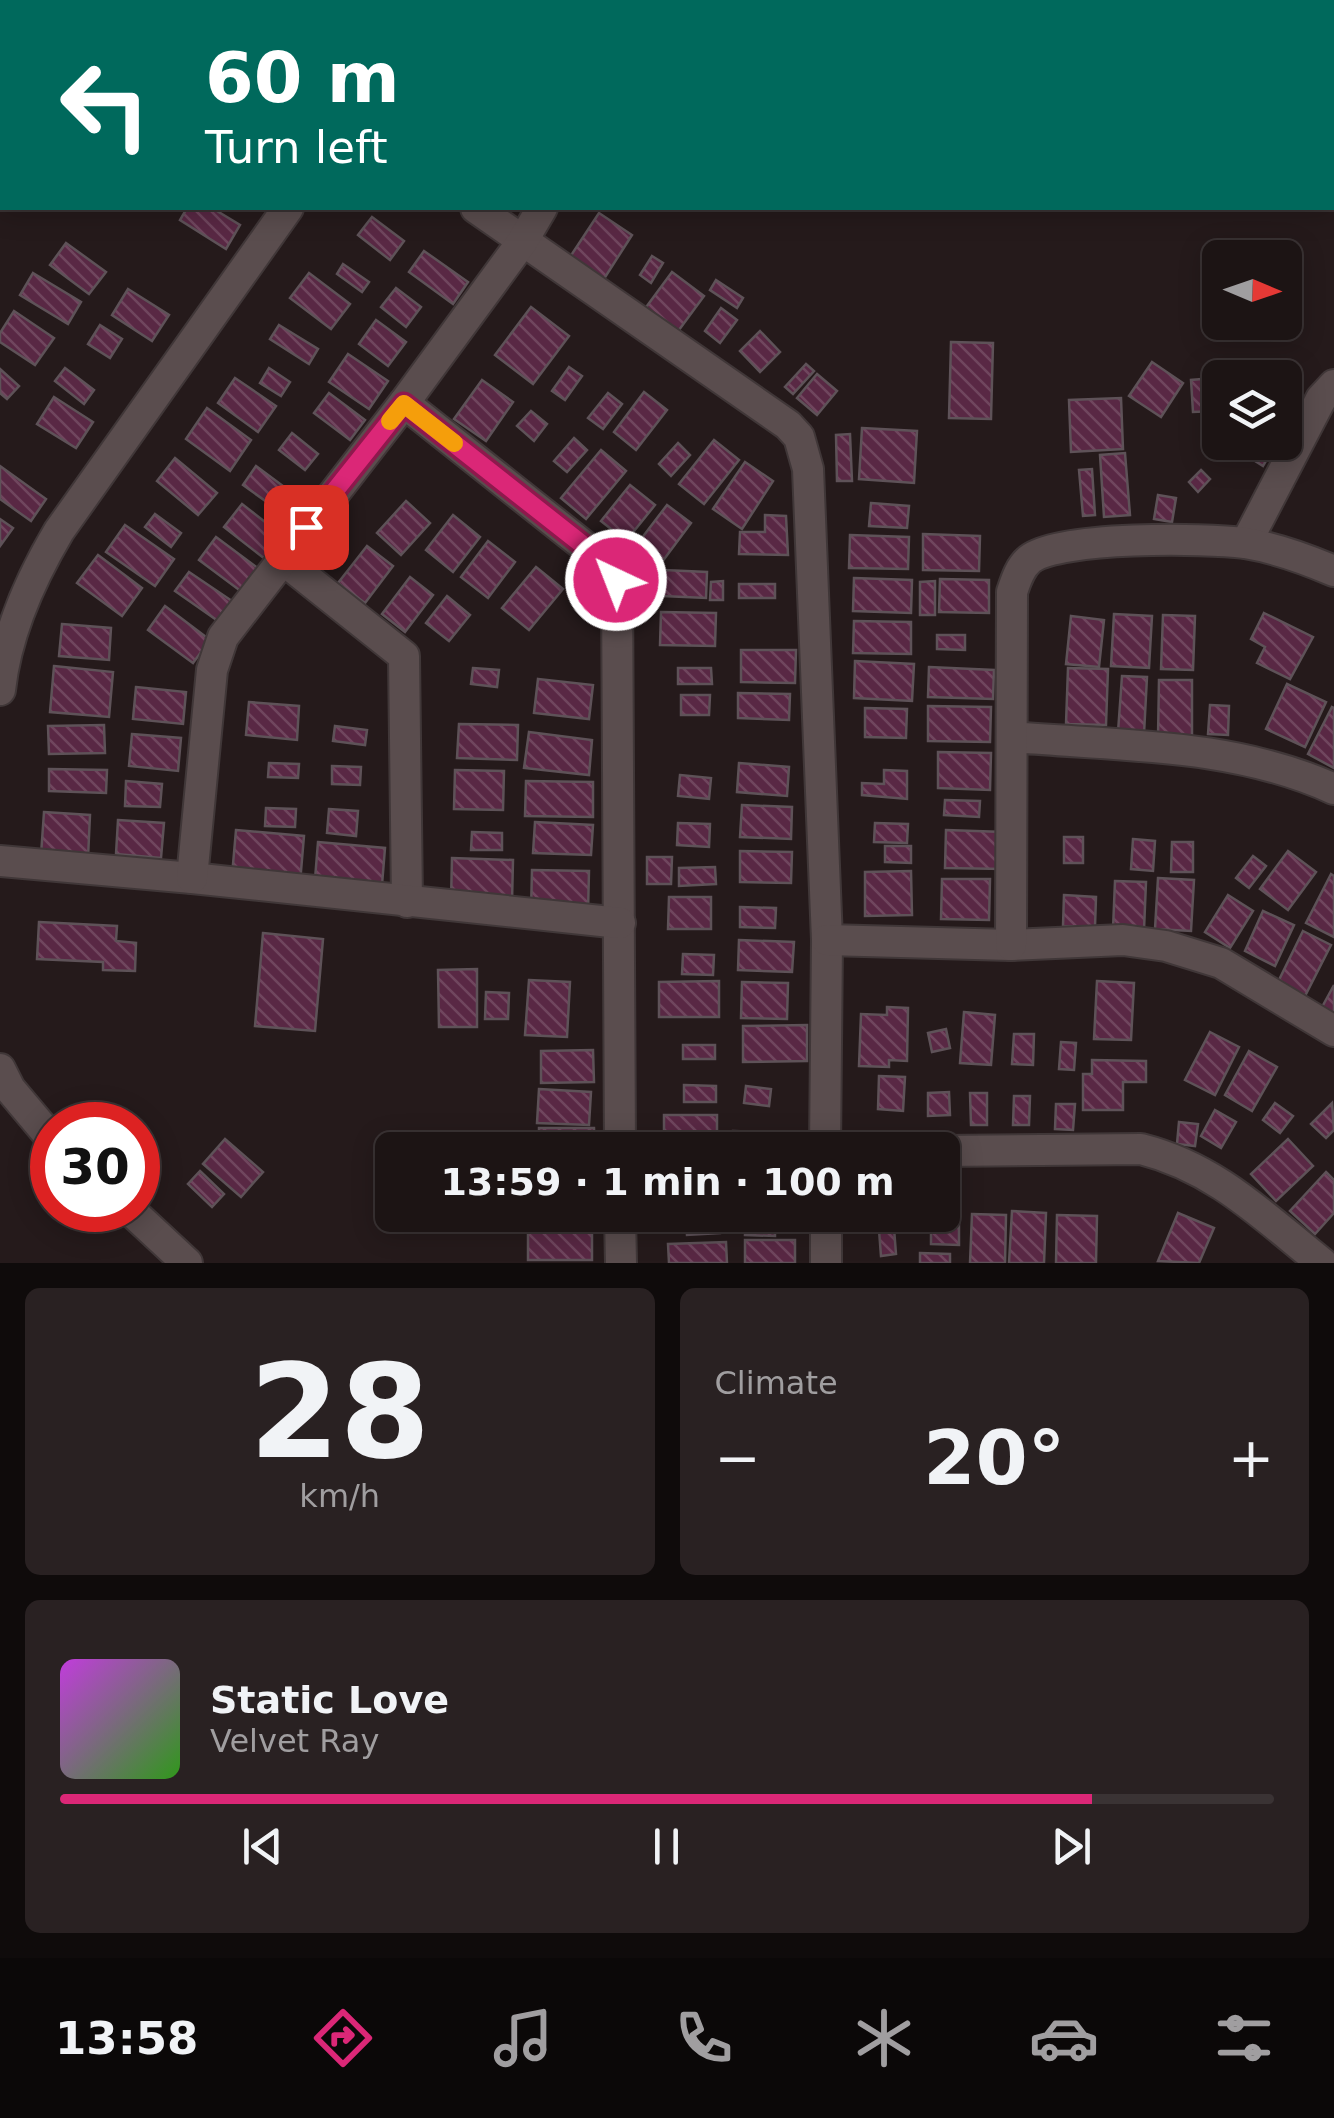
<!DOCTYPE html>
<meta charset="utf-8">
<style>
:root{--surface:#1c1414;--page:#292122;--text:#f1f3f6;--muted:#a09ea0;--line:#3a3334;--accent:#db2777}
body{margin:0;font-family:"DejaVu Sans",sans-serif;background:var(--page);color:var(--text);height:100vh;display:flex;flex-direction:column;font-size:38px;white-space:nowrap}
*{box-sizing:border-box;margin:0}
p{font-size:32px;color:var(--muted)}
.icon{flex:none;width:55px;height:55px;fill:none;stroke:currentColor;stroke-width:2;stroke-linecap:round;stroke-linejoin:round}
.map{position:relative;height:1263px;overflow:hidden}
.side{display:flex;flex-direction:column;gap:25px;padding:25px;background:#0f0b0b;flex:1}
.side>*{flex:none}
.banner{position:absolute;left:0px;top:0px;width:1335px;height:210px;box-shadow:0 5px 25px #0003,0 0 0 2px var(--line);background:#00695c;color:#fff;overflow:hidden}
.needle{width:65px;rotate:92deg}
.fabs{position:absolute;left:1202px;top:240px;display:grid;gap:20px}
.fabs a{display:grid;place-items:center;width:100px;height:100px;border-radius:15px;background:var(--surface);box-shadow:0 5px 25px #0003,0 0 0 2px var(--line);font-size:50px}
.speed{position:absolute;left:30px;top:1102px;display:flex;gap:20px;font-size:50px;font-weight:700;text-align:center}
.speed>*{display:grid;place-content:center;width:130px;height:130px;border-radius:50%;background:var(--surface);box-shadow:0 5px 25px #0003,0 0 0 2px var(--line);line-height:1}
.speed .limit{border:15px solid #d22;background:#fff;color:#111}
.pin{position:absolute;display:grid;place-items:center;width:85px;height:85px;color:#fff;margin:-42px;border-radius:20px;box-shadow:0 5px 15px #0006}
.me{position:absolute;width:110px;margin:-55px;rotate:317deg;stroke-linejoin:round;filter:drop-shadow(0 0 8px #0008)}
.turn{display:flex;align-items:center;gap:35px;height:210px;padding:0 40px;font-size:45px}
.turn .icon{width:130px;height:130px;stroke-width:2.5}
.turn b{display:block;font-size:70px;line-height:85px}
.big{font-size:75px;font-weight:600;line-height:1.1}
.side .widget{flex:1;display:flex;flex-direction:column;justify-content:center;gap:15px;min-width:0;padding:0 35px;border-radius:15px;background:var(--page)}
.side .dial{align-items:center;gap:0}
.dial b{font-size:130px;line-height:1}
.song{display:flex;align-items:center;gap:30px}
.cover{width:120px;height:120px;border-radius:15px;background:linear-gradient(135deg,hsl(290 70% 55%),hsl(110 70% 35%))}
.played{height:10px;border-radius:5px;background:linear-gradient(90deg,var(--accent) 85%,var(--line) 85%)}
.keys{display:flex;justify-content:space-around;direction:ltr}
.heat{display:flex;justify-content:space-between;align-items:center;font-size:55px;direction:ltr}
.side .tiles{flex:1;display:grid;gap:25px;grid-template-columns:1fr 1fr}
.widget:last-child{grid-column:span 2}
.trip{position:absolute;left:375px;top:1132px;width:585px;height:100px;border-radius:15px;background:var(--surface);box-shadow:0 5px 25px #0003,0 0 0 2px var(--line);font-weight:600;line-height:100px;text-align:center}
.tabs{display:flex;height:160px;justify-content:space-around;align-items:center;background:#0b0808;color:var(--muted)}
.tabs .icon{width:70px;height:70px}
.tabs .current{color:var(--accent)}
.tabs b{font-size:45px;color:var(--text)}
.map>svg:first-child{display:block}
.building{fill:url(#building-back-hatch);stroke:#5e5258;stroke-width:2.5}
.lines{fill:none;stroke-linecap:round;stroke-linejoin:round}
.minor-casing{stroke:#403738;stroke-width:34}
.minor{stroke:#5a4d4e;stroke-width:30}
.route-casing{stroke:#8e194d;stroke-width:25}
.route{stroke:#db2777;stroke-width:18}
.slow{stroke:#f59e0b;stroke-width:18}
</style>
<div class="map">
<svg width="1334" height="1263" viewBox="0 0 1334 1263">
<defs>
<pattern id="building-back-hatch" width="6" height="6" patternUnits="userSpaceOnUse" patternTransform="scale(2.5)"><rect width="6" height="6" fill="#592844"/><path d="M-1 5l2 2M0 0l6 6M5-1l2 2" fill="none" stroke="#70465e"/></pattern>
</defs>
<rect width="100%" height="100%" fill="#251a1b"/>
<!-- building -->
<g class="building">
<polygon points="187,208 212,208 240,225 226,249 180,220"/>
<polygon points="599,213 632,235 602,282 568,260"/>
<polygon points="372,217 404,241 390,260 358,235"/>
<polygon points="66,243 106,272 89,294 50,265"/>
<polygon points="424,251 468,282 453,304 409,272"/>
<polygon points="652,256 663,263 651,283 640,275"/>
<polygon points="343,264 369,282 362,292 337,274"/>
<polygon points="672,272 704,296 676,334 644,310"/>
<polygon points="33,273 81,302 68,324 20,295"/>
<polygon points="309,273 350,304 331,329 290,298"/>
<polygon points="716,280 743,298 737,308 710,290"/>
<polygon points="396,288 421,307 406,327 381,307"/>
<polygon points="128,289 169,315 152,341 112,315"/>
<polygon points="531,307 569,336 533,384 495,355"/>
<polygon points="721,308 737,320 720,343 705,331"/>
<polygon points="14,311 54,338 35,365 0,342 0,333"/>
<polygon points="376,320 406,342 388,366 359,344"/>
<polygon points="100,325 122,339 110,358 88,344"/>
<polygon points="279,325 318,349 309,364 270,339"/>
<polygon points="760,331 780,352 760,372 740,351"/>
<polygon points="951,342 993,343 991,419 949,418"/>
<polygon points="348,354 388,381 369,409 329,382"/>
<polygon points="1152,362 1183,383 1161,417 1129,396"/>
<polygon points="806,364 814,371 793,394 785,387"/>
<polygon points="569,367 582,376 565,400 552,391"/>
<polygon points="65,368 94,390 84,404 55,381"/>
<polygon points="269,368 290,382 281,396 260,383"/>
<polygon points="0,369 19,386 7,399 0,393"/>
<polygon points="817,374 837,391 817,415 797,398"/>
<polygon points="235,378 276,406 258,432 218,403"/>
<polygon points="1213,378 1215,411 1193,412 1191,380"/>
<polygon points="482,380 513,402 486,441 454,419"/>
<polygon points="644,392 667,410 636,450 614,432"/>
<polygon points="329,393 365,420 350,440 314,413"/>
<polygon points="608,393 622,404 603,429 588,418"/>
<polygon points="54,397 93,422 76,448 37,424"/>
<polygon points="1121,398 1123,449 1071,452 1069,400"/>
<polygon points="207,408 251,440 230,471 186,439"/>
<polygon points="531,411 547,424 534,441 517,426"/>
<polygon points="862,428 917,431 914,483 859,479"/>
<polygon points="292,433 318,454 305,470 279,450"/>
<polygon points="850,434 852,481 837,481 836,435"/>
<polygon points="574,438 587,450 567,472 554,461"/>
<polygon points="714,440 739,460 704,504 679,484"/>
<polygon points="1225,442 1277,442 1263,466"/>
<polygon points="678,443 690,455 671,476 659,464"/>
<polygon points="601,450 626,471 586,519 561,498"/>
<polygon points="1125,453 1130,515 1104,517 1100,455"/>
<polygon points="175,458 217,493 198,515 157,481"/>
<polygon points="745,462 773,481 742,529 713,509"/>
<polygon points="0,466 46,499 31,521 0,499"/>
<polygon points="256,466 291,492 278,510 243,485"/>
<polygon points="1092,469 1095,515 1083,516 1079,470"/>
<polygon points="1201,470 1210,479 1198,492 1189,482"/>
<polygon points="630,485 655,505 626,541 601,521"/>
<polygon points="1158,495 1176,498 1172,522 1154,519"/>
<polygon points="406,501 430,523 401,555 377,533"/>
<polygon points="871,503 909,506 907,528 869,526"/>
<polygon points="242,504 283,536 265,559 224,527"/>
<polygon points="667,505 691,523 662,562 638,543"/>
<polygon points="155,514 181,533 171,547 145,527"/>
<polygon points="453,515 480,537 453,572 426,550"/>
<polygon points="765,515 786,516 788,555 739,554 740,532 765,532"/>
<polygon points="0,519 13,528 0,546"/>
<polygon points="125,525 174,559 155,586 106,552"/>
<polygon points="923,534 980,536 979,571 923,570"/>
<polygon points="850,535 909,537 908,569 849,568"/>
<polygon points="216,537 259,569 242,592 199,560"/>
<polygon points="488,541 515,562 488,598 461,577"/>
<polygon points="367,546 393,566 365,603 338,583"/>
<polygon points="98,555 142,588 122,616 77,583"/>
<polygon points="536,567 563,589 529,630 502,608"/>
<polygon points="664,570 707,572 706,598 663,596"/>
<polygon points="189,572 232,601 218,621 175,591"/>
<polygon points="410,577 433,595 405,632 382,614"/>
<polygon points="854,578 912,580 911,613 853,611"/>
<polygon points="940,579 989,580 989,613 939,612"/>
<polygon points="723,581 723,600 710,600 711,582"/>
<polygon points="935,581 935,615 920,615 920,582"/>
<rect x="739" y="584" width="36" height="14"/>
<polygon points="447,596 470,615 449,641 426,623"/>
<polygon points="165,606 210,640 193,663 148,630"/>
<polygon points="661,612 716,613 715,646 660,645"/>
<polygon points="1264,613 1313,637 1290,679 1257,663 1265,647 1251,639"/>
<polygon points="1114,614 1152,616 1149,668 1111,666"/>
<polygon points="1163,615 1195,616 1193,670 1161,669"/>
<polygon points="1071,616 1104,620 1099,667 1066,664"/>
<polygon points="854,621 911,622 911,654 853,653"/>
<polygon points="62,624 111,628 109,660 59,656"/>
<polygon points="937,635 965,635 965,650 937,649"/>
<polygon points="741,650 796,650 795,683 741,682"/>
<polygon points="855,661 914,664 912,701 854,698"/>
<polygon points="54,666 113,672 109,717 50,712"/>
<polygon points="929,667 994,670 993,699 928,697"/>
<polygon points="473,668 499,670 497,687 471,684"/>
<polygon points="678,668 711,668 712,684 678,684"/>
<polygon points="1068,668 1108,669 1106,725 1066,724"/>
<polygon points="1122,676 1147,677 1144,734 1118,732"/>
<polygon points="538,679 593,685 589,719 534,713"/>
<polygon points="1159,680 1192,680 1192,737 1158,737"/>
<polygon points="1287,684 1326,702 1305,747 1266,729"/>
<polygon points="136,687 186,692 183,724 133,719"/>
<polygon points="738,693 790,694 789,720 738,718"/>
<polygon points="681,695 710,695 709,715 681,715"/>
<polygon points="249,702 299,706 297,740 246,735"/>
<polygon points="1210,705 1229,706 1228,735 1208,734"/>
<polygon points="928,706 991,707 990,742 928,741"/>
<polygon points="1332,707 1334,708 1334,768 1308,754"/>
<polygon points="865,708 907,709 906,738 865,737"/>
<polygon points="459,724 518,725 517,760 457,758"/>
<polygon points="104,725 105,753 49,754 48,726"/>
<polygon points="335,726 367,730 365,745 333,741"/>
<polygon points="529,732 592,740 589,775 524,768"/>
<polygon points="132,734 181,738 178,771 129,766"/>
<polygon points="938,752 991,753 990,790 938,788"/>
<polygon points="269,763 299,764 298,778 268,777"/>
<polygon points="739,763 789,767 787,796 737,792"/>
<polygon points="332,766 361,767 360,785 332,784"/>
<polygon points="49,769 107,770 106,793 49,791"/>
<polygon points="455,770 504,771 503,810 454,809"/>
<polygon points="884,770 907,771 907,799 862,795 862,783 884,784"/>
<polygon points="680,775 711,778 709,799 678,796"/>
<polygon points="126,781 162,784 160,807 125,806"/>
<polygon points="526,781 593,782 593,817 525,816"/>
<polygon points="945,800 980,801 979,817 944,815"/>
<polygon points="742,805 792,807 791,839 740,837"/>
<polygon points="266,808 296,809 295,827 265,826"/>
<polygon points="329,809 358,811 356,836 327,833"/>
<polygon points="44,812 90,815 88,858 41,855"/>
<polygon points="118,820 164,823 161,858 116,854"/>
<polygon points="535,822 593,825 591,855 533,853"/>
<polygon points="678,823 710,824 709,847 677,845"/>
<polygon points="875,823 908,824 907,843 874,842"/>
<polygon points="236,830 304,836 300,883 232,876"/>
<polygon points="946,830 1004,832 1004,869 945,868"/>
<polygon points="472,832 502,833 502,850 471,850"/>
<rect x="1064" y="837" width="19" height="26"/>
<polygon points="1133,839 1155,841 1153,871 1131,869"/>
<polygon points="318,842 385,848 382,885 315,879"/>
<polygon points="1172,842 1193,842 1193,872 1171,872"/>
<polygon points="885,846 911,846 911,863 885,862"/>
<polygon points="740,851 792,852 791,883 740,882"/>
<polygon points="1288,851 1316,872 1288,910 1260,889"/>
<polygon points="1253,856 1266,866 1249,888 1236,878"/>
<polygon points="647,857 672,857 671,884 647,884"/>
<polygon points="452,858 513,860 512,902 451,901"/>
<polygon points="715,867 716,884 679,886 679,868"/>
<polygon points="532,870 589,871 588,912 531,911"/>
<polygon points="911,871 912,915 865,916 865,872"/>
<polygon points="1331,874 1334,876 1334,937 1306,923"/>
<polygon points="1158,878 1194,880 1191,931 1155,929"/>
<polygon points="942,879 990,879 989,920 941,919"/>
<polygon points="1115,881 1146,882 1144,930 1113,929"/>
<polygon points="1064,895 1096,897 1095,927 1063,926"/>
<polygon points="1228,895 1253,911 1230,948 1205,932"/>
<polygon points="669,897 711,897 711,929 668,929"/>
<polygon points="740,907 776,908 775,928 740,927"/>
<polygon points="1263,911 1294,925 1275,966 1245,951"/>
<polygon points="39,922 117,926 116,941 136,943 135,971 103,970 103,962 37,959"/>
<polygon points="1303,931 1331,945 1305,996 1278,982"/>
<polygon points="263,933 323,939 315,1031 255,1026"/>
<polygon points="739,940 794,942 792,972 738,970"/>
<polygon points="683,954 714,955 713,975 682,974"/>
<polygon points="477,969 477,1027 439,1027 438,970"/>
<polygon points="529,980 570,982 567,1037 525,1035"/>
<polygon points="719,981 719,1017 659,1017 659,982"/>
<polygon points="1097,981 1134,983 1131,1040 1094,1039"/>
<polygon points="742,982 788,983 787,1019 741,1018"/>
<polygon points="1334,985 1334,1016 1321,1009"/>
<polygon points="486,992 509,993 508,1019 485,1019"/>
<polygon points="887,1007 908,1008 907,1061 889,1060 889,1067 859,1066 861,1014 887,1015"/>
<polygon points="964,1012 995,1015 991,1065 960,1063"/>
<polygon points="807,1025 807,1061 743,1062 743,1026"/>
<polygon points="946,1029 950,1048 932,1052 928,1033"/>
<polygon points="1210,1032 1239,1047 1215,1095 1185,1080"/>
<polygon points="1014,1034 1034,1034 1033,1065 1012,1064"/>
<polygon points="1061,1042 1076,1043 1074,1070 1059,1069"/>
<rect x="683" y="1045" width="32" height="14"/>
<polygon points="593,1050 594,1082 541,1083 541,1051"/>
<polygon points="1249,1051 1277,1067 1252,1111 1225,1095"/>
<polygon points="1092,1060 1146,1061 1146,1082 1123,1082 1123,1110 1083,1110 1083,1074 1092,1074"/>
<polygon points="879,1076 905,1077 903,1111 878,1109"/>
<polygon points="684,1085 716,1086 716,1102 684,1102"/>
<polygon points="746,1086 771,1089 769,1106 744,1103"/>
<polygon points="539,1089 591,1092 589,1125 537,1123"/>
<polygon points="949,1092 950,1115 928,1116 928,1093"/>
<polygon points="970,1093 987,1093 987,1125 971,1125"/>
<polygon points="1014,1096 1030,1096 1029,1125 1013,1125"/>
<polygon points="1275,1103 1293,1116 1280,1133 1263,1120"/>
<polygon points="1332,1103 1334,1130 1326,1138 1311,1124"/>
<polygon points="1056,1104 1075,1104 1073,1130 1055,1129"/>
<polygon points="1215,1110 1236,1122 1221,1148 1201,1136"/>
<rect x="664" y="1115" width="53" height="35"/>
<polygon points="1179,1122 1198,1124 1195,1146 1177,1144"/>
<polygon points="539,1128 594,1128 595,1150 539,1150"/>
<polygon points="733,1131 768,1132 767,1150 732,1150"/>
<polygon points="225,1139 263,1172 241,1197 203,1164"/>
<polygon points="1288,1139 1313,1166 1276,1201 1251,1174"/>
<polygon points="200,1171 224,1194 212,1207 188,1184"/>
<polygon points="1326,1172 1334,1180 1334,1213 1315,1234 1290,1211"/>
<polygon points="942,1187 959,1187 959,1245 931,1244 931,1215 942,1215"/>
<polygon points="1012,1211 1046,1213 1044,1263 1009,1263"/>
<polygon points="1178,1213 1214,1228 1199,1263 1158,1261"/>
<polygon points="972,1214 1006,1215 1005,1263 970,1263"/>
<polygon points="528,1215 592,1216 592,1260 528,1260"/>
<polygon points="1057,1215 1097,1216 1096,1263 1056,1263"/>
<polygon points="746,1216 775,1217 775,1236 745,1235"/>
<polygon points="720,1217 720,1233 687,1235 686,1219"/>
<polygon points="894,1228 896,1254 881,1256 879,1230"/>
<rect x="745" y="1240" width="50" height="23"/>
<polygon points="726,1242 727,1263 669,1263 668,1244"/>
<polygon points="920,1253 950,1254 950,1263 920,1263"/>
</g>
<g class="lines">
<!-- minor casing -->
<g class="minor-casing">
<g id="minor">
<polyline points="402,2 402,0"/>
<polyline points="607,2 608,0"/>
<polyline points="476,208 788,425 799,437 808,469 827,940 825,1150"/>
<polyline points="404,403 602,560 612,569 617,581 620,1150"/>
<polyline points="1246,543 1321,399 1334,385"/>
<polyline points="281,558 404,656 407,902"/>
<path d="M 0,690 C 6,633 30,580 59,531 L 288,208"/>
<path d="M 1012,737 C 1120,746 1234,743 1334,789"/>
<polyline points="0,861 192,878 620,923"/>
<polyline points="192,878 212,670 223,637 404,403 522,242 542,208"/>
<polyline points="827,940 1011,945 1123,940 1166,946 1221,963 1334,1031"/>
<path d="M 1011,945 L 1012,592 C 1016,580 1020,567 1030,559 C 1060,536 1205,538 1245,543 C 1276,548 1306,559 1334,571"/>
<polyline points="0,1069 10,1089 52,1139"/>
<path d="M 942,1151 L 1141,1149 C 1216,1168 1263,1216 1322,1263"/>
<polyline points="130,1210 187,1263"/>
<polyline points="620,1215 621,1263"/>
<polyline points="826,1215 826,1263"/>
</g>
</g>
<!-- minor -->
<use href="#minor" class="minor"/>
</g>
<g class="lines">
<!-- route casing -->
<g class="route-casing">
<polyline id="route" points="306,527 404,404 602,560 612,569 616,580"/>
</g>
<!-- route -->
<use href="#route" class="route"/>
<!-- slow -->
<polyline class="slow" points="390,421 404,404 454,443"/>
</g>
</svg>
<div class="fabs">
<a><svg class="needle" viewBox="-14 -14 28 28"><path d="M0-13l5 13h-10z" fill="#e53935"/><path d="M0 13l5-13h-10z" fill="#a09ea0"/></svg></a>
<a><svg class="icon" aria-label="layers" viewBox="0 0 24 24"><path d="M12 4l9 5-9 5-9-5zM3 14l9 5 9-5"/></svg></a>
</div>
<div class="speed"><div class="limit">30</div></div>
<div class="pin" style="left:306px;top:527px;background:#d93025"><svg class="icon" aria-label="arrive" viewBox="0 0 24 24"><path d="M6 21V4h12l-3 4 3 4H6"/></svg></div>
<svg class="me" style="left:616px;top:580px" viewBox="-20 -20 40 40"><circle r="17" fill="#db2777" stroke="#fff" stroke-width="3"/><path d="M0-11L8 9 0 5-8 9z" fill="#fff"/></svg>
<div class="trip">13:59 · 1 min · 100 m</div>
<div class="banner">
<div class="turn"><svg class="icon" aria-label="left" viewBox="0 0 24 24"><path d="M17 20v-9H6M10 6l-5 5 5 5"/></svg><div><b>60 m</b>Turn left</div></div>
</div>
</div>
<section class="side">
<div class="tiles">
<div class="widget dial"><b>28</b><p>km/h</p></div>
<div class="widget"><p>Climate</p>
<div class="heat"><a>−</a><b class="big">20°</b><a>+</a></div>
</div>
<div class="widget">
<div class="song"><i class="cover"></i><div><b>Static Love</b><p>Velvet Ray</p></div></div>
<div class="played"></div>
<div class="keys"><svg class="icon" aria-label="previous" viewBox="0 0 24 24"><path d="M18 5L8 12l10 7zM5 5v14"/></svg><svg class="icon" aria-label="pause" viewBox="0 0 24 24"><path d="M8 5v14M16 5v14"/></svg><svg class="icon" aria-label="next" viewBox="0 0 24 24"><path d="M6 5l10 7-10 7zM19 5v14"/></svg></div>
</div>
</div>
</section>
<nav class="tabs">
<b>13:58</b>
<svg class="icon current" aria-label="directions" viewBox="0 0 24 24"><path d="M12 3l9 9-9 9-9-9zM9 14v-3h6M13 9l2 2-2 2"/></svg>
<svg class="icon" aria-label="music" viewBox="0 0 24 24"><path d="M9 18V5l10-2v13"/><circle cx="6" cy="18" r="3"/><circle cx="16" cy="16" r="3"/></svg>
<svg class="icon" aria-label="phone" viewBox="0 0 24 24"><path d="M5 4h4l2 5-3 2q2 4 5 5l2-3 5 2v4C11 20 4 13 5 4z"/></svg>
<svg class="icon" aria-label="climate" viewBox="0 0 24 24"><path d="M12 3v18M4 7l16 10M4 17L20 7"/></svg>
<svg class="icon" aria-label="car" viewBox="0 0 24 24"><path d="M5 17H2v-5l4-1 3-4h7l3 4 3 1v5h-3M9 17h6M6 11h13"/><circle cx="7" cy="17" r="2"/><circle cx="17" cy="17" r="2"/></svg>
<svg class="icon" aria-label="filters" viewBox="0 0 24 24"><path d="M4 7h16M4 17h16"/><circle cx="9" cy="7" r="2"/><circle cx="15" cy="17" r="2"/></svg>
</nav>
